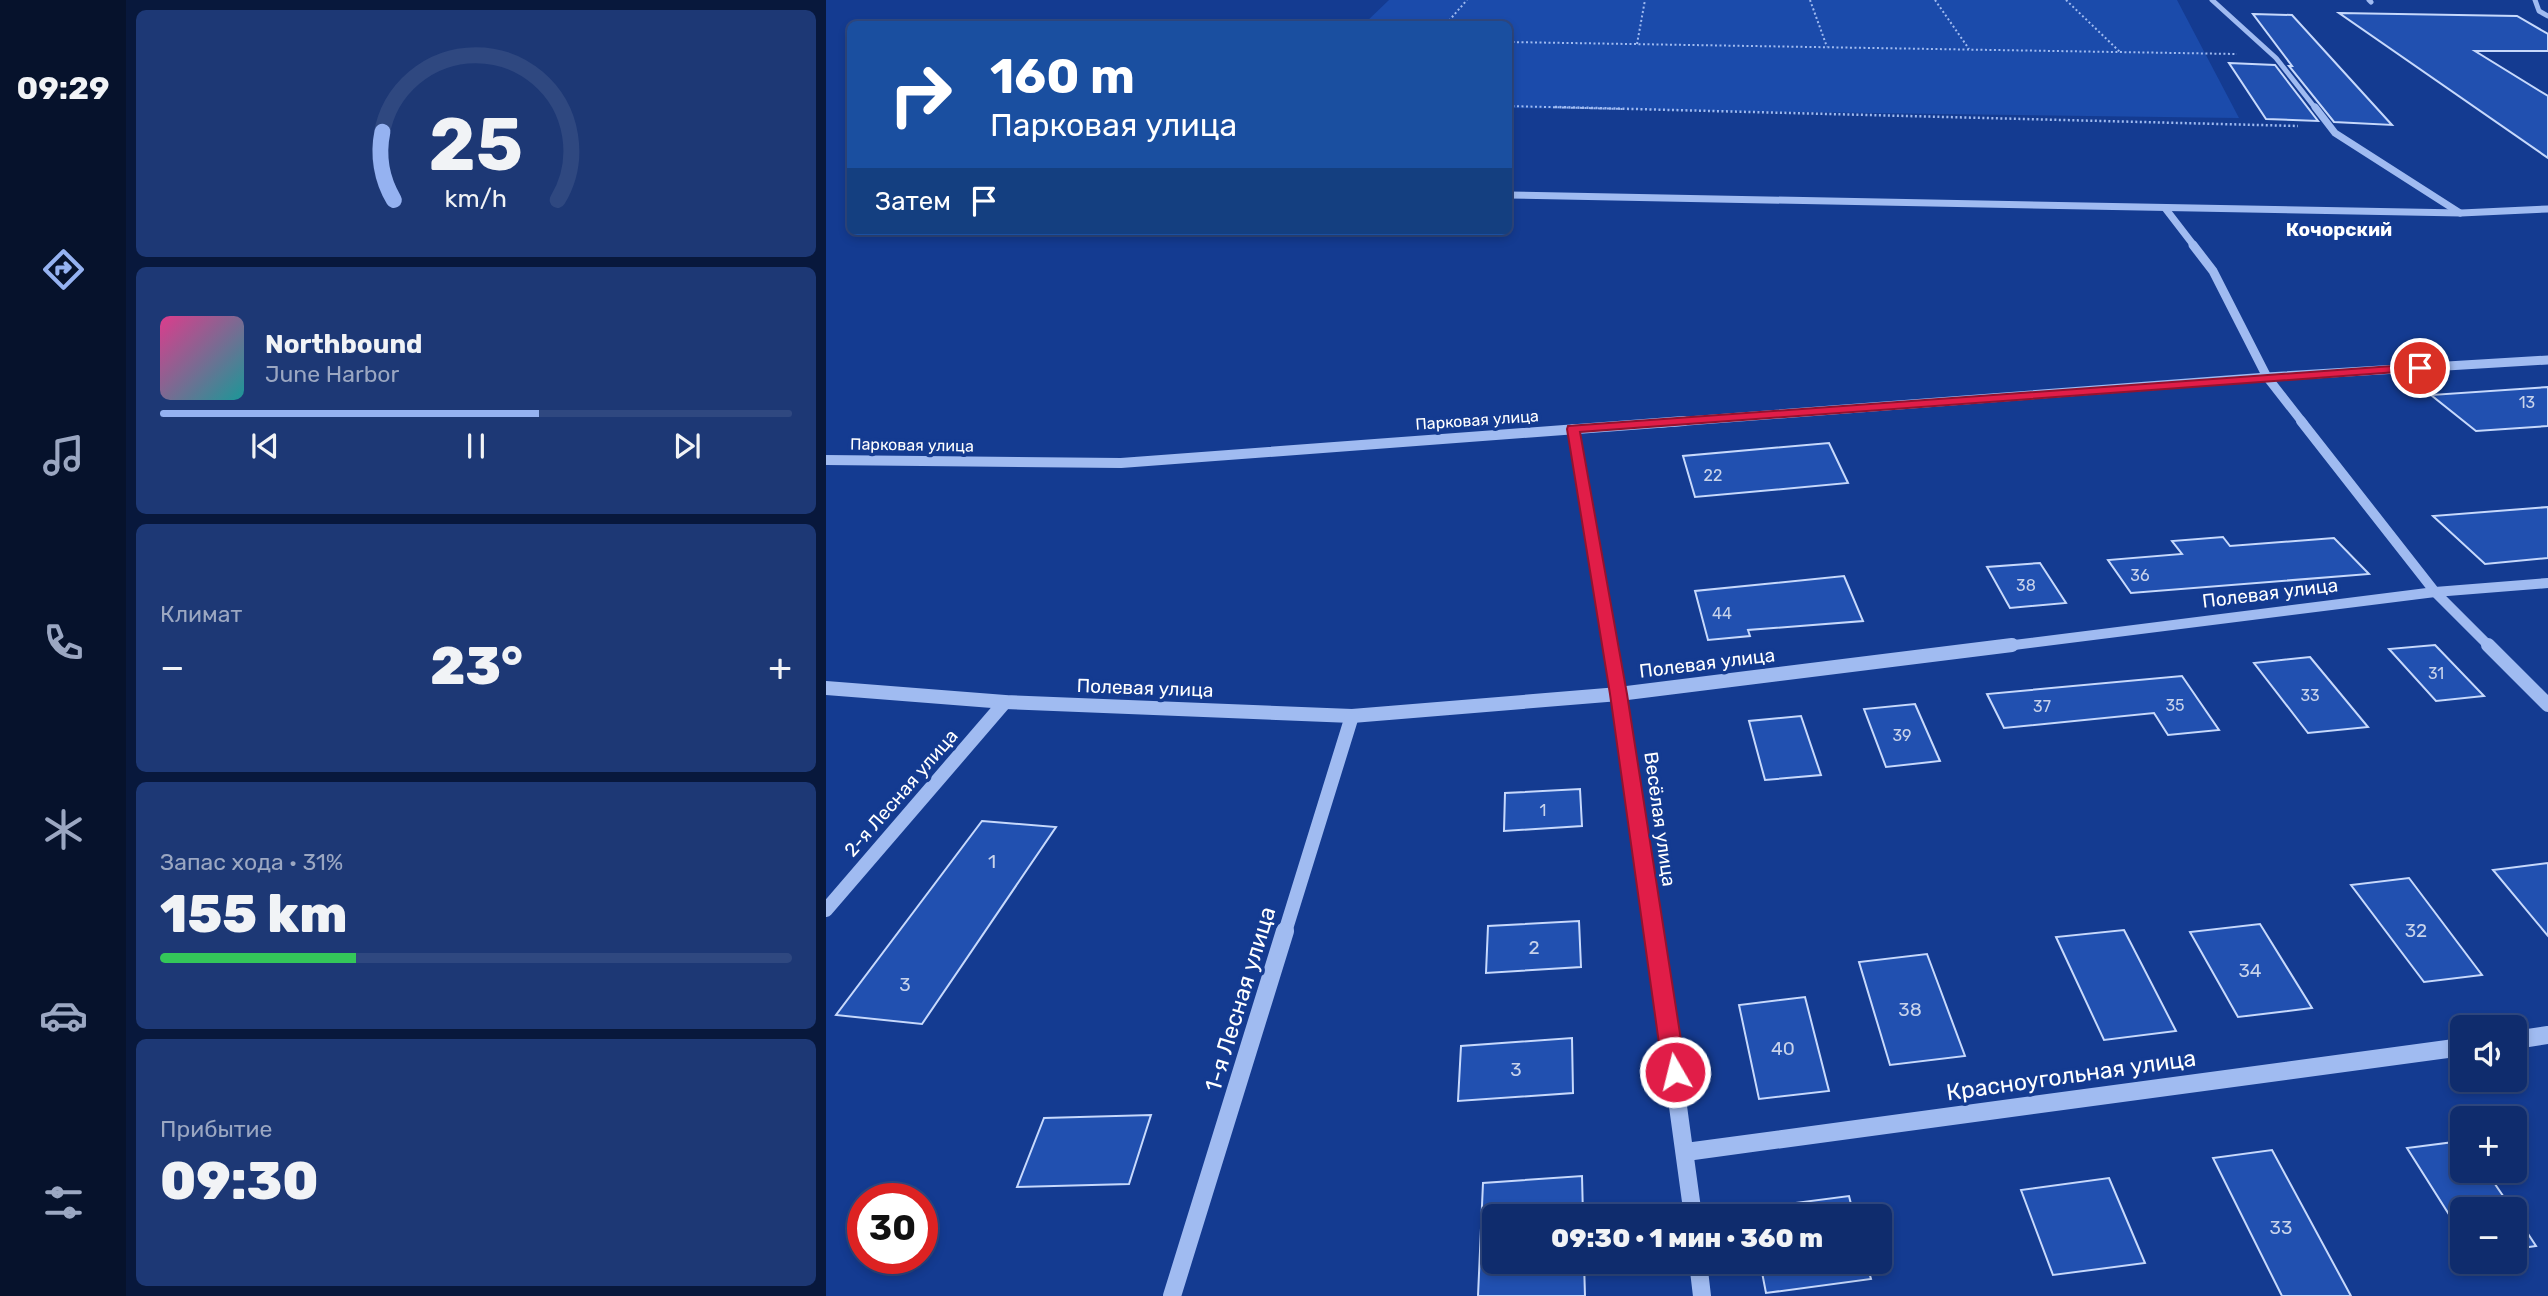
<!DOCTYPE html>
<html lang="ru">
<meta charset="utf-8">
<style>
:root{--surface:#0f2c6d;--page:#1d3875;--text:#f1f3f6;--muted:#9ba7c2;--line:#2f4880;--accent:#95b2f1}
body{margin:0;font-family:Rubik,sans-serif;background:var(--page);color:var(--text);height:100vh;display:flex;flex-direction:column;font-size:26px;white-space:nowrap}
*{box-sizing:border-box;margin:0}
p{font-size:23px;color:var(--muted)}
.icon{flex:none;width:38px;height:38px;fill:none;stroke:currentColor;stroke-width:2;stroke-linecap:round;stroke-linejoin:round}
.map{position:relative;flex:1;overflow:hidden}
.sheet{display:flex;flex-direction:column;gap:10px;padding:10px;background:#08183c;width:700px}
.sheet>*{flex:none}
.guide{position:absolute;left:21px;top:21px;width:665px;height:214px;border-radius:10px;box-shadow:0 4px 10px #0003,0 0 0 2px var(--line);background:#1a4fa0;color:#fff;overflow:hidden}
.controls{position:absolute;left:1624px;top:1015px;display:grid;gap:14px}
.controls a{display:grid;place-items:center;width:77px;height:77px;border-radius:10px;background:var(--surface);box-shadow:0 4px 10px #0003,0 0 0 2px var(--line);font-size:35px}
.speed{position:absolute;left:21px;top:1183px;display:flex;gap:14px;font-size:35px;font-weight:700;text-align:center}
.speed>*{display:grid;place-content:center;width:91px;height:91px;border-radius:50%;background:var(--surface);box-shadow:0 4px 10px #0003,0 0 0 2px var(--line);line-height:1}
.speed .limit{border:10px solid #d22;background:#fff;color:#111}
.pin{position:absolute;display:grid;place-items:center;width:60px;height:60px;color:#fff;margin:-30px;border:4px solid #fff;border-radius:50%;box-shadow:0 2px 7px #0007}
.me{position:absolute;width:77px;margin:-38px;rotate:352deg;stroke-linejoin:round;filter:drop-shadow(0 0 5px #0008)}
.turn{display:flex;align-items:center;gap:24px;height:147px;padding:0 28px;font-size:32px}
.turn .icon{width:91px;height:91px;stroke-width:2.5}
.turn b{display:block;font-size:49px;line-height:60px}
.then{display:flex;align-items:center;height:66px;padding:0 28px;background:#0003;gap:14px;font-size:26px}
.big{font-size:52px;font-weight:800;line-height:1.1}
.sheet .widget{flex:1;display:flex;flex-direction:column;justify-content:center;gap:10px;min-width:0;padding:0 24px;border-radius:10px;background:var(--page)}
.sheet .dial{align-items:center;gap:0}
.dial svg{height:182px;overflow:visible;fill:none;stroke:var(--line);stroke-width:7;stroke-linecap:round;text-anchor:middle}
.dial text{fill:var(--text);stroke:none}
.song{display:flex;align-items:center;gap:21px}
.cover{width:84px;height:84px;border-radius:10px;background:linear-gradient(135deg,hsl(330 70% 55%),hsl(180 70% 35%))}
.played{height:7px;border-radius:4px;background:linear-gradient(90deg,var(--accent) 60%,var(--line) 60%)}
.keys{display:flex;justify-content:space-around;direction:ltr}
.heat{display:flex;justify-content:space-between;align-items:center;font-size:38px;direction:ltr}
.charge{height:10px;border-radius:5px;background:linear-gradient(90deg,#34c759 31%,var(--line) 0)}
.trip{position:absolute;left:656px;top:1204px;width:410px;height:70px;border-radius:10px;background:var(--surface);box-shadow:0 4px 10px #0003,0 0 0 2px var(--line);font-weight:800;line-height:70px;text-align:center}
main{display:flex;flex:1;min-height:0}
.tab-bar{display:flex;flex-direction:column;width:126px;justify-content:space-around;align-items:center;background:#06122c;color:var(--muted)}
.tab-bar .icon{width:49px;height:49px}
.tab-bar .on{color:var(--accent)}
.tab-bar b{font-size:32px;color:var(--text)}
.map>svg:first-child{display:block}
.green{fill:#1b4bab}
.building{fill:#2150b0;stroke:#c7d9fc;stroke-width:2}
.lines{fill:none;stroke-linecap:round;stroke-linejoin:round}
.path-far1{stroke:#a0bbf1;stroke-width:2;stroke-dasharray:2 2.5;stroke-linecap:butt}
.path{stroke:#a0bbf1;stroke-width:2.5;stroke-dasharray:2 2.5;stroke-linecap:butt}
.minor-far5{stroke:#a0bbf1;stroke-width:5}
.minor-far4{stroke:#a0bbf1;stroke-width:7}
.minor-far3{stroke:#a0bbf1;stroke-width:9}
.minor-far2{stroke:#a0bbf1;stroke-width:10}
.minor-far1{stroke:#a0bbf1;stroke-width:14}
.minor{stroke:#a0bbf1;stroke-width:18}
.route{fill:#e11d48;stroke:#92132f;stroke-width:2}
.labels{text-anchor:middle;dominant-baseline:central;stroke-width:7;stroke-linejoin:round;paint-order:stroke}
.number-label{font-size:16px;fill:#c8d3eb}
.far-street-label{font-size:16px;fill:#fff;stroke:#143b91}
.far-quarter-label{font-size:19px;font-weight:bold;fill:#fff;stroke:#143b91}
.street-label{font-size:19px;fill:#fff;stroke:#143b91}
.near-number-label{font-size:19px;fill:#c8d3eb}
.near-street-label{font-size:23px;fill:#fff;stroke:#143b91}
</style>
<main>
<nav class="tab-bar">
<b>09:29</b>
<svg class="icon on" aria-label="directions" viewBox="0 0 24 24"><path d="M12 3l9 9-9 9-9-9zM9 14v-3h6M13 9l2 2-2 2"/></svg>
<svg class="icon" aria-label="music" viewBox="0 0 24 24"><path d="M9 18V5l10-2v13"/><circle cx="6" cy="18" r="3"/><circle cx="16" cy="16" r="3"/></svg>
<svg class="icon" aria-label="phone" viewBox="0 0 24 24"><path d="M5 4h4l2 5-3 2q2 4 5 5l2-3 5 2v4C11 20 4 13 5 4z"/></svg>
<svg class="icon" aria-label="climate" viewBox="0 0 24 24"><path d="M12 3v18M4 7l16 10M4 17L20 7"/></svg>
<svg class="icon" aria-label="car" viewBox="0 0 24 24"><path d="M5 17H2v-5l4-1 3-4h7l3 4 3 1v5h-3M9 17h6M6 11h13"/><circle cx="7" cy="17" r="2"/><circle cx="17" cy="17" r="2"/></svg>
<svg class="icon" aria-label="filters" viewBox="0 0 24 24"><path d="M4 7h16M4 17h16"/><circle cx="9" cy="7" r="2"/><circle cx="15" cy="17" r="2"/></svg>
</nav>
<section class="sheet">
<div class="widget dial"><svg viewBox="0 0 100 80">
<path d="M14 69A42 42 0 1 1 86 69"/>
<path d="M14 69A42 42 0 0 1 9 39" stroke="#95b2f1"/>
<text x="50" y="56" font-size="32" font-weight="700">25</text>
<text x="50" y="72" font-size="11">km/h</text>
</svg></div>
<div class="widget">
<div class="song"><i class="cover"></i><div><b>Northbound</b><p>June Harbor</p></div></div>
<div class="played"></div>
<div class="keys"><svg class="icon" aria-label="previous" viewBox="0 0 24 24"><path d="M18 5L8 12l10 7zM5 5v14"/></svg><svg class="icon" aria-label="pause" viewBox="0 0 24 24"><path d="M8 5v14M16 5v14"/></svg><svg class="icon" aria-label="next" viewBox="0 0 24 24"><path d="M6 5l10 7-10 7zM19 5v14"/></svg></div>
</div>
<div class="widget"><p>Климат</p>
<div class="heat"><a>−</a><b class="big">23°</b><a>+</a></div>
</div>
<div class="widget"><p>Запас хода · 31%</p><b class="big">155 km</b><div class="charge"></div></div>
<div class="widget"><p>Прибытие</p><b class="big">09:30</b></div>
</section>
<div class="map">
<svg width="1722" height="1296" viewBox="0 0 1722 1296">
<rect width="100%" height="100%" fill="#143b91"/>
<!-- green -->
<polygon class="green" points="563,0 1351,0 1413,118 683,108 682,24 538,24"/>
<!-- building -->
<g class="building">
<polygon points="1513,13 1691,16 1722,34 1722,51 1649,51 1722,96 1722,158"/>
<polygon points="1427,14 1466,15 1566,125 1508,122 1463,66 1466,66"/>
<polygon points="1403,63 1449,65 1492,121 1440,119"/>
<polygon points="1722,387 1722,426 1650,431 1605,395"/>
<polygon points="1003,443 1022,483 869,497 857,456"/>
<polygon points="1722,507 1722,558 1659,564 1607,516"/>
<polygon points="1397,537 1404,546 1508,538 1543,574 1305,593 1282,560 1356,554 1346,541"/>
<polygon points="1214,563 1240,603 1184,608 1161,567"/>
<polygon points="1018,576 1037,621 922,630 924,636 882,640 869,591"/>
<polygon points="1609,645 1658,696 1610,701 1563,649"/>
<polygon points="1484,657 1542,727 1482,733 1428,663"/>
<polygon points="1356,676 1393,730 1342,735 1328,713 1178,728 1161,694"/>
<polygon points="1089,704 1114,761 1060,767 1038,709"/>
<polygon points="975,716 995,775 939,780 923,721"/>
<polygon points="754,789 756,826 678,831 679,793"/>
<polygon points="156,821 230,827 96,1024 10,1015"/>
<polygon points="1722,863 1722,936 1667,870"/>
<polygon points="1583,878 1656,975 1598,982 1525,885"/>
<polygon points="753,921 755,967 660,973 662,926"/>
<polygon points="1434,924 1486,1008 1412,1017 1364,932"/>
<polygon points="1298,930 1350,1031 1278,1040 1230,937"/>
<polygon points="1101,954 1139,1056 1064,1065 1033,962"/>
<polygon points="979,997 1003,1091 933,1099 913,1005"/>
<polygon points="746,1038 747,1093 632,1101 635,1046"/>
<polygon points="325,1115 303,1184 191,1187 218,1118"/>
<polygon points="1636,1141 1636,1171 1660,1171 1686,1209 1636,1209 1636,1235 1581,1148"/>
<polygon points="1446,1150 1525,1296 1456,1296 1387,1158"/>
<polygon points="756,1176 757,1216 668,1216 668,1262 758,1262 759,1296 652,1296 657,1183"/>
<polygon points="1283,1178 1319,1263 1227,1275 1195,1190"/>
<polygon points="1023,1196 1028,1216 925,1216 923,1209"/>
<polygon points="1689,1214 1710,1246 1689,1249"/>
<polygon points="934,1262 1040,1262 1045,1279 940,1293"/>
</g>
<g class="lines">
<!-- path-far1 -->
<g class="path-far1">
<polyline points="984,0 1001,47"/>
<polyline points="1109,0 1143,49"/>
<polyline points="1240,0 1294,52"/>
<polyline points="620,24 641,0"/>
<polyline points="682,42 1411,54"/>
<polyline points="811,44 819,0"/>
<polyline points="682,106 798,109"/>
</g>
<!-- path -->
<polyline class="path" points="729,107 1472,126"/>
<!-- minor-far5 -->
<g class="minor-far5">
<polyline points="1386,0 1450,58 1490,109"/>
<polyline points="1543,0 1545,2"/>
<polyline points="1709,0 1713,11 1722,16"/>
</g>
<!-- minor-far4 -->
<g class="minor-far4">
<polyline points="1489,107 1509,133 1634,213"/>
<polyline points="682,195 1635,213 1722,209"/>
<polyline points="1339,208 1369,247"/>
</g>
<!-- minor-far3 -->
<g class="minor-far3">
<polyline points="1367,245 1387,271 1441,377 1477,423"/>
<polyline points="835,423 1441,377 1722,360"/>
</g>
<!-- minor-far2 -->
<g class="minor-far2">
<polyline points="1475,421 1609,592 1664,647"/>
<polyline points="747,429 785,647"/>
<polyline points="0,460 295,463 858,421"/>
<polyline points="1172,647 1609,592 1722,583"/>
</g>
<!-- minor-far1 -->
<g class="minor-far1">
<polyline points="784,645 828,932"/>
<polyline points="1662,645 1722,705"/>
<polyline points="0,688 179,702 526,716 793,694 1186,645"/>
<polyline points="0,910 179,702"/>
<polyline points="459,932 526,716"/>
</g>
<!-- minor -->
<g class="minor">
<polyline points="828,931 867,1216"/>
<polyline points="1689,1040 1722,1035"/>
<polyline points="860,1152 1636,1047"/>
<polyline points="872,1262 876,1296"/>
<polyline points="346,1296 459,931"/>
</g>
</g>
<!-- route -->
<polygon class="route" points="1594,364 1598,365 1598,370 754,432 801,694 860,1072 856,1078 849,1081 841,1078 837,1072 784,694 741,429 742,426"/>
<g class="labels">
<!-- number labels -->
<g class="number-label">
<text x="1701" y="402">13</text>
<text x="887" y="475">22</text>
<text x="1314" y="575">36</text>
<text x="1200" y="585">38</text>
<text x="896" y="613">44</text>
<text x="1610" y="673">31</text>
<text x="1484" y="695">33</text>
<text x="1349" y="705">35</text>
<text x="1216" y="706">37</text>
<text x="1076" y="735">39</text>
<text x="717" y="810">1</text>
</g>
<!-- far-street labels -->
<g class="far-street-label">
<text transform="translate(651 420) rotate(-4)">Парковая улица</text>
<text transform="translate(86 445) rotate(1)">Парковая улица</text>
</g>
<!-- far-quarter labels -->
<g class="far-quarter-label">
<text x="1513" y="229">Кочорский</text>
</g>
<!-- street labels -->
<g class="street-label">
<text transform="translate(1444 593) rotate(-7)">Полевая улица</text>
<text transform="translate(881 663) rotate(-7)">Полевая улица</text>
<text transform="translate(319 688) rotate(2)">Полевая улица</text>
<text transform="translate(75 793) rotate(-49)">2-я Лесная улица</text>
<text transform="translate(834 819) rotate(82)">Весёлая улица</text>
</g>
<!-- near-number labels -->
<g class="near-number-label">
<text x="166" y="861">1</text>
<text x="1590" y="930">32</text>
<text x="708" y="947">2</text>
<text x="1424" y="970">34</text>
<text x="79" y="984">3</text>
<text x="1084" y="1009">38</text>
<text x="957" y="1048">40</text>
<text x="690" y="1069">3</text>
<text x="1455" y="1227">33</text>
</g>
<!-- near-street labels -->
<g class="near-street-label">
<text transform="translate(414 999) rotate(-73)">1-я Лесная улица</text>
<text transform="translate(1245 1075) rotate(-8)">Красноугольная улица</text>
</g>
</g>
</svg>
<div class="controls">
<a><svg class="icon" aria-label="sound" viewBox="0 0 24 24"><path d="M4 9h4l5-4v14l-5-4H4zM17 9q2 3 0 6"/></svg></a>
<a>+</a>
<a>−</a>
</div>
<div class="speed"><div class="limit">30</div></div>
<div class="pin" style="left:1594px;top:368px;background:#d93025"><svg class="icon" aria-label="arrive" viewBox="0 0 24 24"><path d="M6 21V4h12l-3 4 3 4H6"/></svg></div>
<svg class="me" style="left:849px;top:1072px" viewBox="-20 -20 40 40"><circle r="17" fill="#e11d48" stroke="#fff" stroke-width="3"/><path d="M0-11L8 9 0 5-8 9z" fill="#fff"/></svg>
<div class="trip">09:30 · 1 мин · 360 m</div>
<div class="guide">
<div class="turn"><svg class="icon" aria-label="right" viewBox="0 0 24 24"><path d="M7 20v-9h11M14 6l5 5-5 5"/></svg><div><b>160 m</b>Парковая улица</div></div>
<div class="then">Затем<svg class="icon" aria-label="arrive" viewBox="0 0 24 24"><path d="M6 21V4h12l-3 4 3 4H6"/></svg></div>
</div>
</div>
</main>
